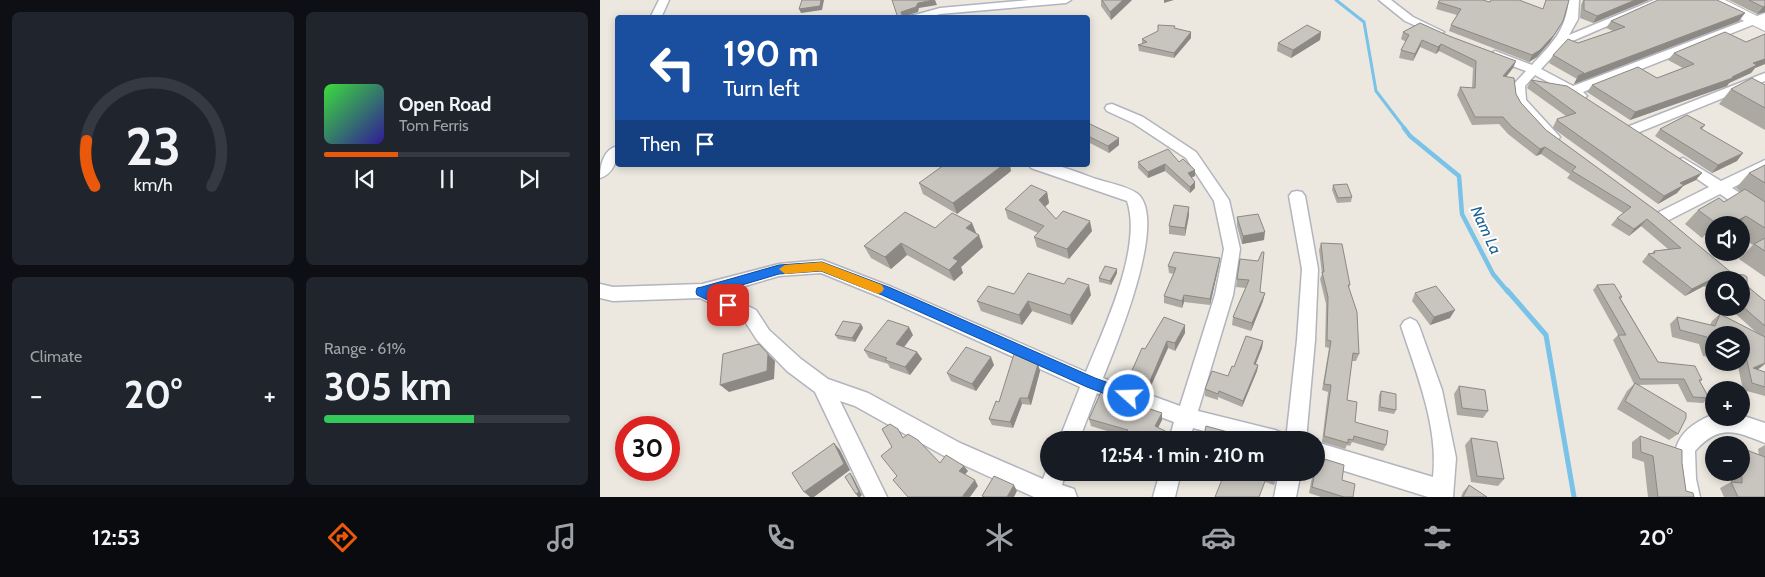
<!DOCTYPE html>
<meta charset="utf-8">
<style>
:root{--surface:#171b24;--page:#20242c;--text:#f1f3f6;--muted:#9ea1a6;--line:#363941;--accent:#ea580c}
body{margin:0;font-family:Cabin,sans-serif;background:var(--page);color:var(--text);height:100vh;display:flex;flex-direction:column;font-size:19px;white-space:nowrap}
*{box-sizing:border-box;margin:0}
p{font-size:16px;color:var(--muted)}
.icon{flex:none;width:28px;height:28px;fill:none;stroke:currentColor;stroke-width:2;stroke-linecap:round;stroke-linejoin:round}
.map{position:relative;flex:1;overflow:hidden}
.sheet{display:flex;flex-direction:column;gap:12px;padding:12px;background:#0d0f14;width:600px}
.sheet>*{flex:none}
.guide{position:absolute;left:15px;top:15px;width:475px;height:152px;border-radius:5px;box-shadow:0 2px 8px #0003;background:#1a4fa0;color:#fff;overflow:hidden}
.fabs{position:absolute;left:1105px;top:216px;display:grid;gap:10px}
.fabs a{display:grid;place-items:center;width:45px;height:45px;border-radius:50%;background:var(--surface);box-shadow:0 2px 8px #0003;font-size:25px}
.speed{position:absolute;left:15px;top:416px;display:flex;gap:10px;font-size:25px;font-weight:700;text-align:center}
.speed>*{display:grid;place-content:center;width:65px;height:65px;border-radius:50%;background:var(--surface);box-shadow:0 2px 8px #0003;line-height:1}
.speed .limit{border:8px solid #d22;background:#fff;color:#111}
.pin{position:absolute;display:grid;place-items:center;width:42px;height:42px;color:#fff;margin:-21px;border-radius:10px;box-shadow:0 2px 8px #0006}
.me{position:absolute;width:55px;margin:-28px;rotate:290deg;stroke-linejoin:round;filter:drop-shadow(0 0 4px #0008)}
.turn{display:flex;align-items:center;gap:18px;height:105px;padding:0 25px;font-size:22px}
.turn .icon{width:65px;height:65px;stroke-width:2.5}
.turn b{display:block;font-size:35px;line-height:42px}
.then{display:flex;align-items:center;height:48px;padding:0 25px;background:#0003;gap:10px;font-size:19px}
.big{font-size:38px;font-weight:700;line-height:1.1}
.sheet .tile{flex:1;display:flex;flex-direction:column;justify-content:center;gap:8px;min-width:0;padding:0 18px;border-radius:8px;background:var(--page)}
.sheet .dial{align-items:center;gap:0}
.dial svg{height:130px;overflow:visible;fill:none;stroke:var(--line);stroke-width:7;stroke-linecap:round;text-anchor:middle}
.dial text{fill:var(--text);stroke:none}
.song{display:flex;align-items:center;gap:15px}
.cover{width:60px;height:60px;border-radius:8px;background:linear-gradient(135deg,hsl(120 70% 55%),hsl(250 70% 35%))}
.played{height:5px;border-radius:2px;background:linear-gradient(90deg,var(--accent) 30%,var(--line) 30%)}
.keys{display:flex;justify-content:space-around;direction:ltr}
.heat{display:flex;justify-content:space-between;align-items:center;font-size:28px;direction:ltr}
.charge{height:8px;border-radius:4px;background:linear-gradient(90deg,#34c759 61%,var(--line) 0)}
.sheet .tiles{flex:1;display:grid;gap:12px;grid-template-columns:repeat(2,1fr)}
.trip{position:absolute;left:440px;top:431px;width:285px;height:50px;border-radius:25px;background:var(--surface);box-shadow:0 2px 8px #0003;font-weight:700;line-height:50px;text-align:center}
.tab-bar{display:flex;height:80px;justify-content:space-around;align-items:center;background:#090b0e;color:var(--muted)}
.tab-bar .icon{width:35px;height:35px}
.tab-bar .current{color:var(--accent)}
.tab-bar b{font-size:22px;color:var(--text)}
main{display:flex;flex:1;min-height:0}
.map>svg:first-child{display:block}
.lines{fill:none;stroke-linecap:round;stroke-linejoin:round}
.stream-far2{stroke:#79c2e8;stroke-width:3}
.stream-far1{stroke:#79c2e8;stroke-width:4.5}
.stream{stroke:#79c2e8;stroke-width:5}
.street-casing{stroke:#b2b4be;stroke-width:3}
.secondary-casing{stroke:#b2b4be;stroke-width:2}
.street{fill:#fff;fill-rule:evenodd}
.secondary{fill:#fff;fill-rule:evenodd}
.wall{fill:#aca9a3}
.shaded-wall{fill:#8c8985}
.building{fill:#c8c4be;stroke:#8c8985}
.route{fill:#1a73e8;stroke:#114b97}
.slow{fill:#f59e0b}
.labels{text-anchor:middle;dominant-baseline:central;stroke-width:4;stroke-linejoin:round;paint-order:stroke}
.water-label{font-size:16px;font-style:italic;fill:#166196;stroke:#fff}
</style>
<main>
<section class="sheet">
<div class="tiles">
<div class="tile dial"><svg viewBox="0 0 100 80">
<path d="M14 69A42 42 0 1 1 86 69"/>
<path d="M14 69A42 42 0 0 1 9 41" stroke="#ea580c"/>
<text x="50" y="56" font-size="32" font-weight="700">23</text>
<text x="50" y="72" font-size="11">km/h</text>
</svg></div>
<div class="tile">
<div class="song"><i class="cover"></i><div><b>Open Road</b><p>Tom Ferris</p></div></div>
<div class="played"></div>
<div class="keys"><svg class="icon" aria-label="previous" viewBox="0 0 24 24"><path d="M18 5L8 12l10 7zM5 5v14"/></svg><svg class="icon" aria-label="pause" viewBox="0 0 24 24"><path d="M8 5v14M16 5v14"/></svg><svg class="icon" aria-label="next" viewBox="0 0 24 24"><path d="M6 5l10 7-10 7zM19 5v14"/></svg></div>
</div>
<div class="tile"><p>Climate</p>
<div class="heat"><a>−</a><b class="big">20°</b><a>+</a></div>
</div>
<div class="tile"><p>Range · 61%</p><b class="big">305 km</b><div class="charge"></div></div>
</div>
</section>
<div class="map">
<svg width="1165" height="497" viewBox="0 0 1165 497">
<rect width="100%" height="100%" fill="#ece8df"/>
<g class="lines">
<!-- stream-far2 -->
<polyline class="stream-far2" points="736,0 764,22 776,91 805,129"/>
<!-- stream-far1 -->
<polyline class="stream-far1" points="804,128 810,136 859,176 862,214 893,274 908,292"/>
<!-- stream -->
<polyline class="stream" points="907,290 946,335 974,497"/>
<!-- street casing -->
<g class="street-casing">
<g id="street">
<polygon points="59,0 69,0 61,18 50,18"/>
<polygon points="429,0 471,0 466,3 340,14 326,18 304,18 340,8"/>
<polygon points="779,0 791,0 813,17 844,32 838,35 834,34 805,21"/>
<path d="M 969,0 L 979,0 L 978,19 L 969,35 L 1054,0 L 1068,0 L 963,45 L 941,69 L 973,86 L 1165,13 L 1165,20 L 983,92 L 987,96 L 981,100 L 935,75 L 925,86 L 926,100 L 960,137 L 958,140 L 948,140 L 914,101 L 913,85 L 926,71 L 891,58 L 889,55 L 895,51 L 932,65 C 953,42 965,32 969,0 Z"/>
<polygon points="1165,73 1165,81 1037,133 1027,133 1025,130 1027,127"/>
<path d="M 512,104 L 543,117 L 596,152 L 629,200 L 640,249 L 633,295 L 598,411 L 675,430 L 682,433 L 685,440 L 638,440 L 593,428 L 589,440 L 569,440 L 574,422 L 497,393 L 479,440 L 459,440 L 480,387 L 280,297 L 221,273 L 179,276 L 121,293 L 156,310 L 169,330 L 201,359 L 228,379 L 268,393 L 360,443 L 443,479 L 449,464 L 449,472 L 466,472 L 462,485 L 474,489 L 477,497 L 434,497 L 346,457 L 255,406 L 240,401 L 287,497 L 265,497 L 215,392 L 187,371 L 157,340 L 144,320 L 100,298 L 13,301 L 0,298 L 0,284 L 13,287 L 102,284 L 179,264 L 222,260 L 292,287 L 486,372 C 504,328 543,247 527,201 L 431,168 L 429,165 C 436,165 445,164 452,165 C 466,167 482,174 496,179 C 506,182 531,187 539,195 C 567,224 516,345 503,378 L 580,406 L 615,295 L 624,249 L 614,201 L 586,158 L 533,123 L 507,111 L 505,108 L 507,105 Z"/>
<path d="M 18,146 C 18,158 14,174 0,178 C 0,166 3,149 18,146 Z"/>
<polygon points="1083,158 1121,181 1165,160 1165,171 1132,188 1165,209 1165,223 1160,221 1120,194 1067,221 1062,223 1057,221 1054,217 1057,213 1109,187 1078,166 1076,163 1078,160"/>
<polygon points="697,191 702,192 705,196 718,269 715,340 706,440 686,440 697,340 702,269 689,196 692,192"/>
<path d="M 810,318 L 816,321 L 819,326 L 842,390 L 856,458 L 853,497 L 828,497 L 716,462 L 716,442 L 833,477 C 839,428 816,372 801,326 L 804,321 Z"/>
<path d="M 1112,415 L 1114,418 L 1141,418 L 1141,415 L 1165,423 L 1165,443 C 1135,431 1119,424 1095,451 L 1096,479 L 1100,497 L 1078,497 C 1070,457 1070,432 1112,415 Z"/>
<polygon points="560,472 581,472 575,497 553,497"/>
<polygon points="679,472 701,472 696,497 674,497"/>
</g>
</g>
<!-- secondary casing -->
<g class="secondary-casing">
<polygon id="secondary" points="1105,0 1125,0 1165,20 1165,31 1107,3"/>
</g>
<!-- street -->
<use href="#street" class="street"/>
<!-- secondary -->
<use href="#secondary" class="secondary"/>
</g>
<!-- wall -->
<g class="wall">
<polygon points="501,0 532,0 511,20 501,6"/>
<polygon points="983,0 1049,0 993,23 980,18 981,5"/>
<polygon points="1129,0 1165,0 1165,12 1157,14"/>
<polygon points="838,2 959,28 950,42 937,57 929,62 849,31 851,25 857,15 836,9"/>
<polygon points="1011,21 1139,21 974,84 977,79 949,63 953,55 978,43 1013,31 1006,28"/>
<polygon points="820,23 849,36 916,61 913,68 906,77 914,78 916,94 921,103 946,130 1062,215 1133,274 1144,275 1147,277 1147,286 1165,301 1165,364 1157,370 1165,372 1165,396 1143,390 1137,362 1141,362 1141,335 1114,335 1114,358 1103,356 1099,344 1072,337 1070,324 1077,317 1110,325 1112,321 1120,314 1157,333 1129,308 1141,308 1141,280 1114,280 1114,294 1104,286 1085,296 1042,262 1048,254 1052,253 1054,251 1068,249 1041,226 1029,236 1011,225 1017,218 1023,213 967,178 970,174 941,154 936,156 908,134 899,124 872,125 857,95 860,87 872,88 873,68 839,51 836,54 820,47 813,61 799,58 801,50 806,42 801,39 803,32"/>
<polygon points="574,28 591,32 591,38 574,58 539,51 538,45 542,44 542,39"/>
<polygon points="721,32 720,40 691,58 677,51 678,43"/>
<polygon points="1165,34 1165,64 1155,68 1151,73 1129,83 1127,86 1030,120 987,92 992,85 1057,78 1083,68 1068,60 1074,53 1146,42"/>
<polygon points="931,80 1096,180 1083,186 1077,193 1058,204 954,129 953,127 957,119 966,116 927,88"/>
<polygon points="1165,85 1165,130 1119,104 1131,89"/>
<polygon points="488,123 519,145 509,153 488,142"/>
<polygon points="1105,125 1102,129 1137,161 1112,173 1055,136 1060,129"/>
<polygon points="538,162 579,162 595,170 595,176 591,178 595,188 590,193 565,171 548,178 538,168"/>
<polygon points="1165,165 1165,277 1139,259 1153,245 1141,237 1141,225 1114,225 1113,241 1105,235 1102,238 1085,224 1098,210 1124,202 1141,192 1136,188 1149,173"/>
<polygon points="411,171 357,214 323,194 319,183"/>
<polygon points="733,185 752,197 751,202 737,203 732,190"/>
<polygon points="447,192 449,203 445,207 456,219 492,231 469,259 437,247 434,237 438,233 408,219 405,209"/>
<polygon points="589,215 585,236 569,234 569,226"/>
<polygon points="637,217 664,240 642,244 637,226"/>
<polygon points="372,223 376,234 383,247 361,267 363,273 354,281 307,255 291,269 271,258 264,246 335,228"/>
<polygon points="721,243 750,285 749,287 759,354 756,361 752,361 747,400 755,422 786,445 783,451 752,442 750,446 747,445 745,449 722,442 728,392 722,390 729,348 725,347 726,304 720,279 722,274 719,250"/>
<polygon points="640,259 660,292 663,301 651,331 632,325 633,317 646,288 636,287"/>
<polygon points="619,265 610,305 584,302 582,308 564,303 564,296 574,274 569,273 568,266"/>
<polygon points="517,269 517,273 511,285 499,282 499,278"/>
<polygon points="464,284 491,295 472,325 432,311 422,325 381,311 377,301"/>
<polygon points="997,285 1022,297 1021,299 1058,362 1102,380 1100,381 1109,398 1103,403 1087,402 1078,384 1037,385 1078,434 1069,440 1017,409 1027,391 1034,384 1013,340 1018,335 993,290"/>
<polygon points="815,293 850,318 830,325 812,301"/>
<polygon points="261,324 263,328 255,342 238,339 235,335"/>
<polygon points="585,333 575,351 568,348 550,388 531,382 530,375 545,349"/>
<polygon points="313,335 304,347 317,352 322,359 310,375 290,368 288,364 269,358 264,350"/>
<polygon points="663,341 662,348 656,364 658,365 657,371 642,407 618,397 618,400 605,396 605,389 628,376 634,367"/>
<polygon points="438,364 440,371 431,405 422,404 413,428 392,425 389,419 399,402"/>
<polygon points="394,365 376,391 351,381 347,373"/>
<polygon points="859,386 888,411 883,418 857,415 854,394"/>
<polygon points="781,391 796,410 794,414 778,411 779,395"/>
<polygon points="562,413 562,420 558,428 567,432 567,440 519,440 523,436 491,426 489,419"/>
<polygon points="1040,436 1082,463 1086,491 1094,497 1048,497 1044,462 1032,458 1032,442"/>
<polygon points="871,438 904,479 898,486 871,482 865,445"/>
<polygon points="1165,445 1165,497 1124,497 1120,488 1131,482 1130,472 1141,472 1159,455 1158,449"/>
<polygon points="718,457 742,480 753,497 721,497 709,493 713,472 716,472 716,460"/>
<polygon points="516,472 528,472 524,478"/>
<polygon points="625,472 678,472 674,485 665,482"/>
<polygon points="869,485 887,497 861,497 863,492"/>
</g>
<!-- shaded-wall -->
<g class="shaded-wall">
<polygon points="221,0 224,0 222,10 201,13 199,9"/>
<polygon points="335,0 337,5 319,8 318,12 302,17 301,12 318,3"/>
<polygon points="523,0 532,0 511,20 510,12"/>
<polygon points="564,0 574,0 564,3"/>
<polygon points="1035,0 1049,0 993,23 997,16"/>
<polygon points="1165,6 1165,12 1157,14 1163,7"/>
<polygon points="1145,13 1139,21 974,84 978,76"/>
<polygon points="963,21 950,42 937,57 929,62 932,55"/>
<polygon points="591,32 591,38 574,58 574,53"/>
<polygon points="721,32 720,40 691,58 693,50"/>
<polygon points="822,40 820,47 813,61 815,54"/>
<polygon points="841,44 839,51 836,54 838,47"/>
<polygon points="1165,59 1165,64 1155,68 1151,73 1129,83 1127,86 1030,120 1035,112 1132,77 1153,63"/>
<polygon points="916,61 913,68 900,84 903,76"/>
<polygon points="519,138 519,145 509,153 508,146"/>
<polygon points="945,147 941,154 936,156 940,149"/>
<polygon points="1143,153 1137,161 1112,173 1118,165"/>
<polygon points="565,164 565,171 548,178 548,172"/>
<polygon points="403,165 410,165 411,171 357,214 353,203"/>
<polygon points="595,170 595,176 588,179 588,173"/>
<polygon points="1102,173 1096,180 1083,186 1077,193 1058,204 1064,196 1080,183"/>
<polygon points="595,182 595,188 590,193 590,187"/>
<polygon points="447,192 449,203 441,210 439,200"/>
<polygon points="589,207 589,215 585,236 585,228"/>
<polygon points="1146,216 1137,225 1130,225"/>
<polygon points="1047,219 1041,226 1029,236 1034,229"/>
<polygon points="490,221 492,231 469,259 467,249"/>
<polygon points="372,223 377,235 366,228"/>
<polygon points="665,232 664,240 642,244 643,236"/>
<polygon points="379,235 383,247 361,267 363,273 354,281 349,270 353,258"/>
<polygon points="301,243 307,255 291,269 285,257"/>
<polygon points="620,258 619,265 610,305 610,299"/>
<polygon points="517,269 517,273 511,285 510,281"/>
<polygon points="1112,279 1104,286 1085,296 1092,289"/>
<polygon points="489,285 491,295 472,325 470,315"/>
<polygon points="665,293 663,301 651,331 652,323"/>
<polygon points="584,295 584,302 582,308 582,301"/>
<polygon points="428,301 432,311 422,325 419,315"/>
<polygon points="855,310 850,318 830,325 834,317"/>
<polygon points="261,324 263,328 255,342 252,338"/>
<polygon points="585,325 585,333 575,351 575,343"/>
<polygon points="309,327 313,335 301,351 296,344"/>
<polygon points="567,341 568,348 550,388 550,381"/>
<polygon points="663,341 662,348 653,370 654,364"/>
<polygon points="317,352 322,359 310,375 305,367"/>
<polygon points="168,354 175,361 174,379 129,392 120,385"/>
<polygon points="391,357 394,365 376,391 372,384"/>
<polygon points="438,364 440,371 431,405 428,398"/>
<polygon points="1165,364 1157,370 1153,368"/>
<polygon points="658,365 657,371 642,407 643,401"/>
<polygon points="420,398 422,404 413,428 410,422"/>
<polygon points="562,413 562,420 555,433 555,426"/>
<polygon points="234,443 240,450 250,470 214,497 210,497 204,492"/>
<polygon points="364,466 368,471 363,477 359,471"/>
<polygon points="523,472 528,472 524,478"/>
<polygon points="250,473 253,477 262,495 260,497 258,497 256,494"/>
<polygon points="375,480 378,486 370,497 362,497"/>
<polygon points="414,485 417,491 414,497 407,497"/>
</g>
<!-- building -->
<g class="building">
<polygon points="202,0 221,0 220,6 199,9"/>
<polygon points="292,0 334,0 318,3 316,7 301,12 302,15 314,15 313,18 298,18"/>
<polygon points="502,0 523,0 510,12"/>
<polygon points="840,0 882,0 890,2 891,0 919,0 943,9 946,0 969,0 963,21 954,35 940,50 932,55 851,25 861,9 838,2"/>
<polygon points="984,0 1035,0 997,16 984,10"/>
<polygon points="1058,0 1117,0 1145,13 978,76 984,73 953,55 968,39 978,43 1025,27 1011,21"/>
<polygon points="1149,0 1165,0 1165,6 1163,7"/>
<polygon points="820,23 849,36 916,61 903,76 914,78 916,94 921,103 946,130 1062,215 1133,274 1144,275 1147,277 1147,286 1165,301 1165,326 1141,305 1141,280 1114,281 1112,279 1092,289 1048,254 1055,253 1054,251 1081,248 1047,219 1034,229 1017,218 1031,207 972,171 976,167 945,147 940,149 912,127 903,117 875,117 860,87 875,88 876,61 841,44 838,47 822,40 815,54 801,50 809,35 803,32"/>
<polygon points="558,25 575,26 574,28 591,32 574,53 538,45 547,42 542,39 558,31"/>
<polygon points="707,25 721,32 693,50 678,43"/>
<polygon points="1125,32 1146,42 1165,34 1165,59 1153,63 1157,65 1132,77 1133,78 1035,112 992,85 1038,67 1057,78 1094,64 1074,53"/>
<polygon points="1152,78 1165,85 1165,108 1131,89"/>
<polygon points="931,80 967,86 1102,173 1080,183 1084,185 1064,196 958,121 957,119 976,113"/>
<polygon points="1087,115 1105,125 1100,128 1143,153 1118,165 1060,129"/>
<polygon points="488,123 519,138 508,146 488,136"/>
<polygon points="568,149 579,162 583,159 595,170 588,173 595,182 590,187 565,164 548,172 538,162"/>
<polygon points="344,165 403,165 353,203 319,183"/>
<polygon points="1165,165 1165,183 1149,173"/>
<polygon points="747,184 752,197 738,198 733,185"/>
<polygon points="431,185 447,192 439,200 456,219 463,211 490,221 467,249 434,237 444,226 405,209"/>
<polygon points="1145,189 1165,202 1165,228 1146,216 1130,225 1126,225 1118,220 1116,223 1098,210 1119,198 1124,202"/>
<polygon points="574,205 589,207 585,228 569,226"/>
<polygon points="305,212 335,228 352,213 372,223 366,228 379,235 353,258 358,261 349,270 301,243 285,257 264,246"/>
<polygon points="658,214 665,232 643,236 637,217"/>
<polygon points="1165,238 1165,251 1154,244"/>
<polygon points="721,243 742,244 750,285 748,285 757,312 759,354 753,353 747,400 757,402 755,422 788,431 786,445 754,436 753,440 748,439 748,443 724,436 731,385 724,384 731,341 727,340 728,297 722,272 724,272"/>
<polygon points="574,252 620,258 610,299 584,295 582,301 564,296 576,268 568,266"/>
<polygon points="662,252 664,252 660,292 665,293 652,323 633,317 649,280 637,279 640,259 658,261"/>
<polygon points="505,266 517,269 510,281 499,278"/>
<polygon points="428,273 464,284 468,278 489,285 470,315 428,301 419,315 377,301 388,286 414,294"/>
<polygon points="1014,284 1022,297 1019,297 1058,362 1095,366 1102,380 1099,380 1109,398 1093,397 1084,379 1040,379 1018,335 1026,335 997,285"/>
<polygon points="836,286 855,310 834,317 815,293"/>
<polygon points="1120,314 1165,337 1165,363 1153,368 1165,372 1165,387 1152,383 1146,356 1141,355 1141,335 1114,335 1114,350 1111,349 1107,337 1080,330 1077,317 1115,326"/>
<polygon points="564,317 585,325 575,343 567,341 550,381 530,375 542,348 545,349"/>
<polygon points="288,320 309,327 296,344 317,352 305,367 285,360 287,358 264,350"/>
<polygon points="243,321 261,324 252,338 235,335"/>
<polygon points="646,336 663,341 654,364 658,365 643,401 619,391 618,394 605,389 612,371 628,376 632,366 634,367"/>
<polygon points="159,344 168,354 167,371 120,385 123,354"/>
<polygon points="366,347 391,357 372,384 347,373"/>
<polygon points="414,354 438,364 428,398 420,398 410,422 389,419 396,401 399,402"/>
<polygon points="1035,383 1086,413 1086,418 1078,434 1025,401"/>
<polygon points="859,386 885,390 888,411 862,408"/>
<polygon points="781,391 796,394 796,410 780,407"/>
<polygon points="501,392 562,413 555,426 567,432 567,434 564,440 519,440 528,430 489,419"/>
<polygon points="290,424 298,429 303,438 308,434 318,440 340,463 346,455 364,466 359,471 375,480 362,497 308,497 293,480 297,476 281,456 292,447 282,429"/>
<polygon points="606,426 639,435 656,435 671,440 603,440"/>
<polygon points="1040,436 1082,450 1082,463 1086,491 1093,493 1094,497 1058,497 1053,456 1041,452"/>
<polygon points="871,438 897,442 904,479 877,476"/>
<polygon points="234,443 244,464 204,492 192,473"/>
<polygon points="1141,448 1165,457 1165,497 1138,497 1131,482 1142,483"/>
<polygon points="718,457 744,465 742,480 755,484 753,497 744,497 712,487 715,472 716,472 716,464"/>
<polygon points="625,472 678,472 676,479 667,476 659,497 615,497"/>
<polygon points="250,473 259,492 256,494 245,477"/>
<polygon points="394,476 414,485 407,497 385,497 382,496"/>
<polygon points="869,485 887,497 863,497"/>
</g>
<!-- route -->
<polygon class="route" points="222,262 291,288 495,378 534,392 536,396 534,401 529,403 487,387 282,295 221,271 179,274 115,293 132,302 134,305 132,309 128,310 97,295 96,292 97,288 102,287 179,265"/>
<!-- slow -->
<polygon class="slow" points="222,262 282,285 284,289 282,292 278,294 221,271 185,274 179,269 185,265"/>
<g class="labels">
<!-- water labels -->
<g class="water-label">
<text transform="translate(886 230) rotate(65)">Nam La</text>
</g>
</g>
</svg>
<div class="fabs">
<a><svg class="icon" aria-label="sound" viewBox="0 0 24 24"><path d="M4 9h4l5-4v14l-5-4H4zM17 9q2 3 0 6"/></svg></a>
<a><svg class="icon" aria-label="search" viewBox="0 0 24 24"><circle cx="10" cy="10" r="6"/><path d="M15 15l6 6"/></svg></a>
<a><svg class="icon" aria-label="layers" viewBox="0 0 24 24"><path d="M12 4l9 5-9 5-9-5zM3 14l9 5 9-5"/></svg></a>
<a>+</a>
<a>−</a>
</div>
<div class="speed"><div class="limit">30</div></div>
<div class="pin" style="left:128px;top:305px;background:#d93025"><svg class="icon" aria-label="arrive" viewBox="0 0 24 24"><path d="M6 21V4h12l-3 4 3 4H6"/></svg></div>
<svg class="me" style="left:529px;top:396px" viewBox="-20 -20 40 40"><circle r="17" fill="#1a73e8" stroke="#fff" stroke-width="3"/><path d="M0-11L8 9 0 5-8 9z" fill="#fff"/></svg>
<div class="trip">12:54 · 1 min · 210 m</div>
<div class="guide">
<div class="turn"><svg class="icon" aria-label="left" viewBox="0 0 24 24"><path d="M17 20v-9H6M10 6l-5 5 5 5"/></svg><div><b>190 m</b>Turn left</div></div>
<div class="then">Then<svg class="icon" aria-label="arrive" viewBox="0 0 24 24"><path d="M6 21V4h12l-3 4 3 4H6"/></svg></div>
</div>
</div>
</main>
<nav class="tab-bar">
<b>12:53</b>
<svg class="icon current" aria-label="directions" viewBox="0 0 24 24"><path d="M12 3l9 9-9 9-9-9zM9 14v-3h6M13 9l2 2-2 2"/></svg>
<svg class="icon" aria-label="music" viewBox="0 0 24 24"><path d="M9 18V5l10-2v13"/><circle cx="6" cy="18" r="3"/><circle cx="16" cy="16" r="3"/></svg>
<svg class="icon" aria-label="phone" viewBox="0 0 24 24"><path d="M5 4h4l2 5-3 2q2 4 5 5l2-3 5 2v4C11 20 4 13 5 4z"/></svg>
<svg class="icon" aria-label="climate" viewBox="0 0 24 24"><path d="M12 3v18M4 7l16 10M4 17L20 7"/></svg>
<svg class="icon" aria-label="car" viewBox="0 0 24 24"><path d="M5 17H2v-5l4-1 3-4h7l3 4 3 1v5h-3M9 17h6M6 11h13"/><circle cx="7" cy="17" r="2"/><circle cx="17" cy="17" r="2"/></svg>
<svg class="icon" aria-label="filters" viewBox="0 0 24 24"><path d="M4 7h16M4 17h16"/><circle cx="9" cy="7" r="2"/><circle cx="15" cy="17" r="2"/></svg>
<b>20°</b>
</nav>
